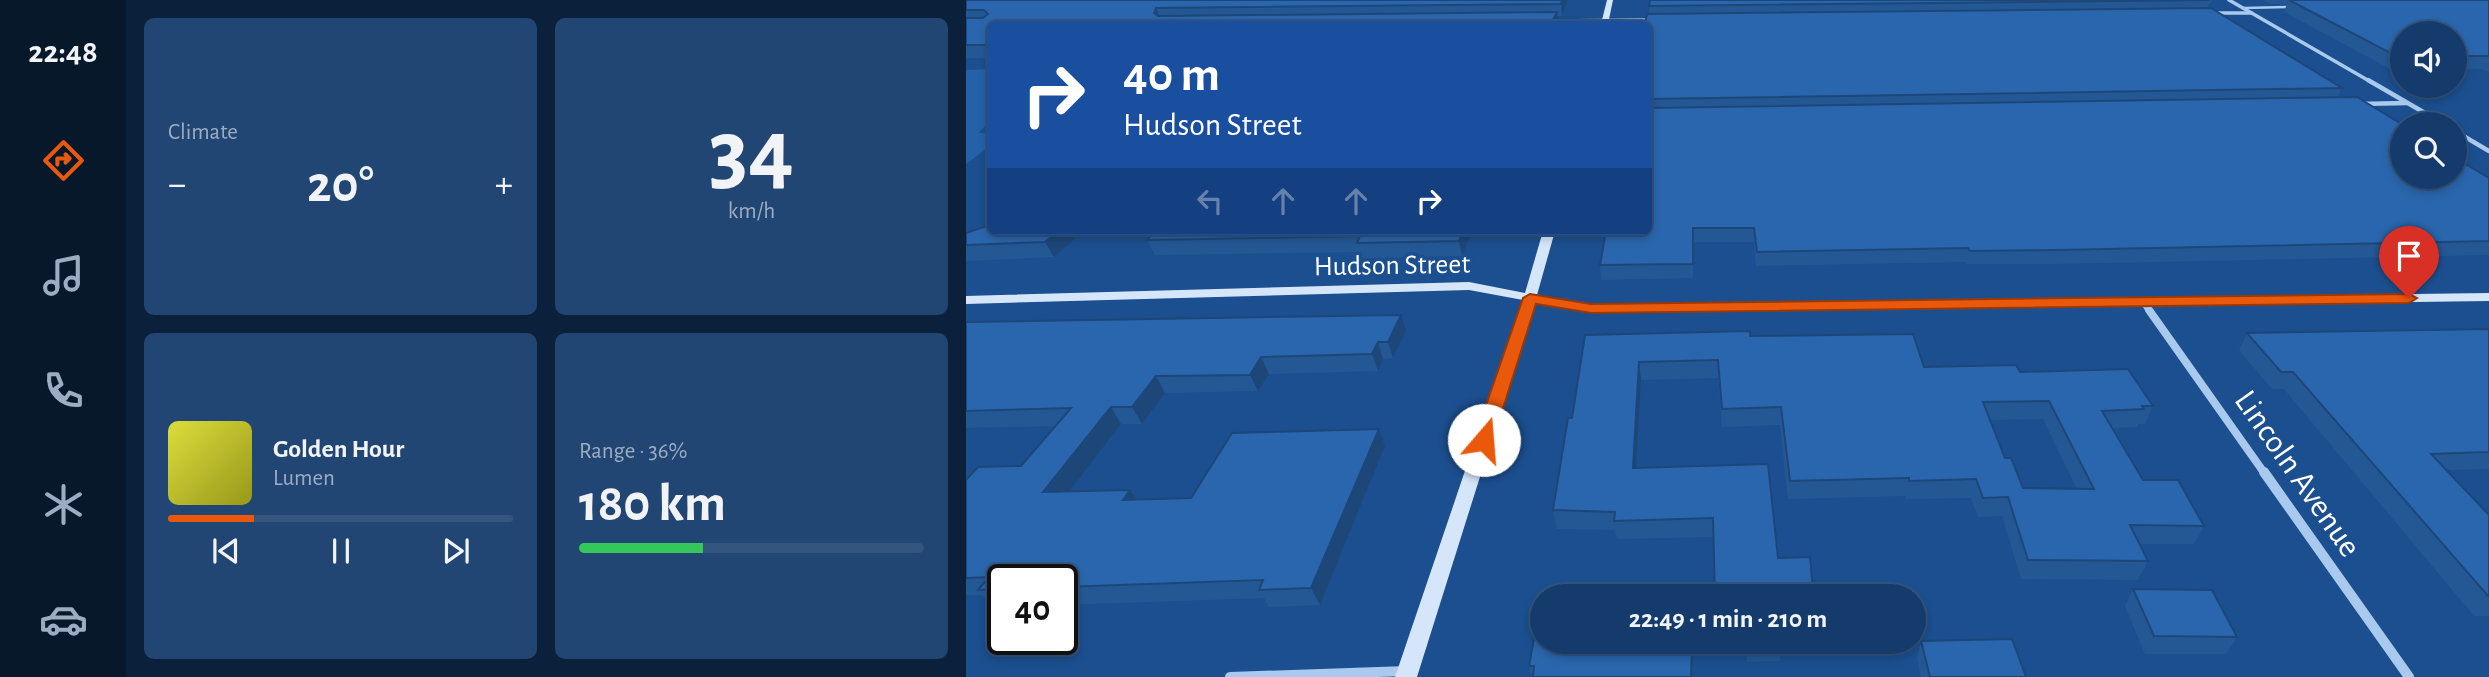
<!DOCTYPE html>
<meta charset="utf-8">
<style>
:root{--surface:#143b6b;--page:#214673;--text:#f1f3f6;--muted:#9dadc1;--line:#33557e;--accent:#ea580c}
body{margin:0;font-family:"Alegreya Sans",sans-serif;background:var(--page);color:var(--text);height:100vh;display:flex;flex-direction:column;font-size:26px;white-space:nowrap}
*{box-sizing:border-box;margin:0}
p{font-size:23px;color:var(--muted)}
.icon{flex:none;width:38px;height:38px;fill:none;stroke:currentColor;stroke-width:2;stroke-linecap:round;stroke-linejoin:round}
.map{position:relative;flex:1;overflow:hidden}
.panel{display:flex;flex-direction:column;gap:18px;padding:18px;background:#0b203b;width:840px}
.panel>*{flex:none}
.hud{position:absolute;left:21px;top:21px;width:665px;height:214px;border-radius:10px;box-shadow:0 4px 10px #0003,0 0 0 2px var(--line);background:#1a4fa0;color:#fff;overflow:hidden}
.tools{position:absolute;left:1424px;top:21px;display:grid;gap:14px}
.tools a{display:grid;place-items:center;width:77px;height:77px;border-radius:50%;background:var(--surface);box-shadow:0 4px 10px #0003,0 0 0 2px var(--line);font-size:35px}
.speed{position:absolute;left:21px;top:564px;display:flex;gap:14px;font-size:35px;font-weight:700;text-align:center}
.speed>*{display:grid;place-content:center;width:91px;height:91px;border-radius:50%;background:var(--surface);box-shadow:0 4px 10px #0003,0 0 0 2px var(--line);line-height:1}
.speed .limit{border:4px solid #111;border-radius:10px;background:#fff;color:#111}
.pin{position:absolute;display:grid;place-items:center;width:60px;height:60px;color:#fff;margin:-72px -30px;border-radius:50% 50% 50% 0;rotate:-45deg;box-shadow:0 0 7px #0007}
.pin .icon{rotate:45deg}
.me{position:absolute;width:77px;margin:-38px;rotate:18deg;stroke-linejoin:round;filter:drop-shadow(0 0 5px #0008)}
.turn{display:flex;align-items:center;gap:24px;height:147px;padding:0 21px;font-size:32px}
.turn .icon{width:91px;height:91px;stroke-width:2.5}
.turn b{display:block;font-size:49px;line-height:60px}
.lanes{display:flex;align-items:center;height:66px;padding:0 21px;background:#0003;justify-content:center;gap:35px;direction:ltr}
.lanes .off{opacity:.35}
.big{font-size:52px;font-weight:600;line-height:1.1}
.panel .tile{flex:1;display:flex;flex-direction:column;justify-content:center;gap:10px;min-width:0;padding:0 24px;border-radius:10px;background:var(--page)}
.panel .dial{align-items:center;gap:0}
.dial b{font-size:91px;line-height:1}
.song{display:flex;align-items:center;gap:21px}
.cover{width:84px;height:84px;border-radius:10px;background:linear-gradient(135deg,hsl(60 70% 55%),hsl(60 70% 35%))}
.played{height:7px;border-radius:4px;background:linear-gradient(90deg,var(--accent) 25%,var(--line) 25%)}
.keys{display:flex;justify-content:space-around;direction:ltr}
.heat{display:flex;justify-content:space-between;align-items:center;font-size:38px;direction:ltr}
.charge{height:10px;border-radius:5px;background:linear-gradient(90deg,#34c759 36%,var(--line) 0)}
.panel .tiles{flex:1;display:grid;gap:18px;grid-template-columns:repeat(2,1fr)}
.trip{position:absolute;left:564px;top:584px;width:396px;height:70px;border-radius:35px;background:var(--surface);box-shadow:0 4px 10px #0003,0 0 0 2px var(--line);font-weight:600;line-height:70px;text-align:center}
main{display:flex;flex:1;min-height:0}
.menu{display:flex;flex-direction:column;width:126px;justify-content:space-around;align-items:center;background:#08182b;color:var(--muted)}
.menu .icon{width:49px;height:49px}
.menu .on{color:var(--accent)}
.menu b{font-size:32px;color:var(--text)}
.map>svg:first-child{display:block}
.green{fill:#2461a8}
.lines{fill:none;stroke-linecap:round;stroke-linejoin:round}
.lane{stroke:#a9c9ee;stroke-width:2.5}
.street-far4{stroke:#a9c9ee;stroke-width:3.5}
.street-far3{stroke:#a9c9ee;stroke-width:4.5}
.street-far2{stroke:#a9c9ee;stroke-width:6}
.street-far1{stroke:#a9c9ee;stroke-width:8}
.street{stroke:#a9c9ee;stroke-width:10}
.secondary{fill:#d6e6fa;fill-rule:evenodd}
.wall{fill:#245895;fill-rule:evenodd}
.shaded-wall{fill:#1d4779}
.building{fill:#2a66ad;stroke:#1d4779;stroke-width:2;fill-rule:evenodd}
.route{fill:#ea580c;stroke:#983908;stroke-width:2}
.labels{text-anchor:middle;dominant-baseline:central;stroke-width:7;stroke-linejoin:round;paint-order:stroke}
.street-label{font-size:28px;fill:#fff;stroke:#1b4f8f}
.near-street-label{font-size:33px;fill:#fff;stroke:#1b4f8f}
</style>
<main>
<nav class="menu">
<b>22:48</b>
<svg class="icon on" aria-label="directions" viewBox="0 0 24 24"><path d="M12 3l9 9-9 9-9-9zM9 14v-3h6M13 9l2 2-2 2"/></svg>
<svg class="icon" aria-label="music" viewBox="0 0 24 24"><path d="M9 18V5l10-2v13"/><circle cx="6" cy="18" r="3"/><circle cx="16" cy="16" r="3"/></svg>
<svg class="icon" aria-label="phone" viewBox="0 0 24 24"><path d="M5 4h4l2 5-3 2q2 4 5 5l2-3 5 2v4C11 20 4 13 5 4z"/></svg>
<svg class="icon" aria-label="climate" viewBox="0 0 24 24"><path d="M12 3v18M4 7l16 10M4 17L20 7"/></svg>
<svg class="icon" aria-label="car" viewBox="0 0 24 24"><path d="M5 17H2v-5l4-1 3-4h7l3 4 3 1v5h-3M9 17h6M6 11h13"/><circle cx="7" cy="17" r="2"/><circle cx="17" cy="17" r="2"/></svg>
</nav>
<section class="panel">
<div class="tiles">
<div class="tile"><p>Climate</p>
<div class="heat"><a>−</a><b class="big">20°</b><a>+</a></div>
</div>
<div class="tile dial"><b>34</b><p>km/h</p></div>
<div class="tile">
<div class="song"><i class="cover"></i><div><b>Golden Hour</b><p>Lumen</p></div></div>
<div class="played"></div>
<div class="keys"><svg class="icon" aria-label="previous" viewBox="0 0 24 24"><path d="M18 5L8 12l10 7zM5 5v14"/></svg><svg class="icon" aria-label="pause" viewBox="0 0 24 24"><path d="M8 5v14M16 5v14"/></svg><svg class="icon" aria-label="next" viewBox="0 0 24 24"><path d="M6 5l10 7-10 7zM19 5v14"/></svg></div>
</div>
<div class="tile"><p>Range · 36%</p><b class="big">180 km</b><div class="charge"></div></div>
</div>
</section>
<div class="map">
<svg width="1523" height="677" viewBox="0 0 1523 677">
<rect width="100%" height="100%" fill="#1b4f8f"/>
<!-- green -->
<polygon class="green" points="24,69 24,122 12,133 24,133 24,146 0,164 0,70"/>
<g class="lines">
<!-- lane -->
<polyline class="lane" points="1277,8 1326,7"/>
<!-- street-far4 -->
<g class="street-far4">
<polyline points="1263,0 1405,82"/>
<polyline points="1245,13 1286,13"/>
<polyline points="583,21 687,20"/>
</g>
<!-- street-far3 -->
<g class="street-far3">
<polyline points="1402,80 1478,124"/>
<polyline points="1393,104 1441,103"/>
<polyline points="1489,131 1523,151"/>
</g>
<!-- street-far2 -->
<polyline class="street-far2" points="1177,302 1184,312"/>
<!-- street-far1 -->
<polyline class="street-far1" points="1183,310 1299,474"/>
<!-- street -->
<g class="street">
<polyline points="1298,472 1443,677"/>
<polyline points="264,677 441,671"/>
</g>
<!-- secondary -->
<g class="secondary">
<polygon points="641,0 647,0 642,24 635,24"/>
<polygon points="577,231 589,231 571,295 625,305 1523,293 1523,301 625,313 569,302 451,677 429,677 557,300 503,290 0,304 0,296 503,282 559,293"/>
</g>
</g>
<!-- wall -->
<g class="wall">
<polygon points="0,0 601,3 596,16 592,16 593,24 24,24 24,58 0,58"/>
<polygon points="1246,0 1241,8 1376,88 1371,98 1523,178 1523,255 1087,264 1001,264 1000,262 790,266 788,242 727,242 727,278 635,280 634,265 682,231 683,6"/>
<polygon points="1297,0 1523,0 1523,72 1516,69 1489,69 1489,33 1437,33 1437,70 1426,70 1318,12 1321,4 1304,4"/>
<polygon points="118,231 88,257 0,261 0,233"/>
<polygon points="190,231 507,231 496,256 395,258 393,252 189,255 181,240"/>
<polygon points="0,322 440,331 427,358 417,359 412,371 303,374 292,391 199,393 176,424 155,424 104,491 171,500 225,498 419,446 354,605 303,607 298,598 96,605 96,579 37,579 37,607 28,607 16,595 0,595 0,480 55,466 89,426 0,428"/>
<polygon points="1523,329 1523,469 1481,470 1523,515 1523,616 1508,616 1318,389 1306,389 1273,350 1281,333"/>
<path d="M 619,335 L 784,336 L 958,367 L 1054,372 L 1187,406 L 1179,424 L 1172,424 L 1171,427 L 1146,428 L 1177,480 L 1238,526 L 1228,544 L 1173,544 L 1182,561 L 1172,580 L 1055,579 L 1036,516 L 1012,517 L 1005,498 L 940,499 L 939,496 L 822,499 L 814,425 L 756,427 L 752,378 L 675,380 L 670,467 L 812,558 L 847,590 L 847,597 L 749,597 L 747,537 L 651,539 L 649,530 L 591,529 L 587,510 L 606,418 ZM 1077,419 L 1111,489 L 1057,488 L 1039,458 L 1024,420 Z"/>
<polygon points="1167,589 1271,637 1260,654 1179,654 1159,606"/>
<polygon points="955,641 1060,677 955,677 951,658"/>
<polygon points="780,642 815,642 814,661 781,662"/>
<polygon points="563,666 726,677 566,677"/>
</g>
<!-- shaded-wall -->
<g class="shaded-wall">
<polygon points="596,0 601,0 601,3 596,16 595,4"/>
<polygon points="190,8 195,20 188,13"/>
<polygon points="591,12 593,24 585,24"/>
<polygon points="92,231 118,231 88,257 79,242"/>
<polygon points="497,231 507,231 496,256 493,241"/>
<polygon points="435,315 440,331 427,358 422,342"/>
<polygon points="412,342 417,359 412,371 406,354"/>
<polygon points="295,357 303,374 292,391 284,375"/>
<polygon points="673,362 675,380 669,486 667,468"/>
<polygon points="190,376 199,393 176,424 166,407"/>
<polygon points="145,407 155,424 90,509 77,492"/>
<polygon points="413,429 419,446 354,605 345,588"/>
<polygon points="164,490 176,507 157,500"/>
<polygon points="726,642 727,642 726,677 725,677"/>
</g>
<!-- building -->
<g class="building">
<polygon points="0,0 596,0 595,4 190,8 188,13 192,16 591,12 585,24 24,24 24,45 0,45 0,18 17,18 22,14 18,10 0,10"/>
<polygon points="684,0 1244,0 683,6"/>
<polygon points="1323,0 1523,0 1523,56 1489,56 1489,33 1437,33 1437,57 1432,57"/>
<polygon points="1245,8 1376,88 682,99 682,24 679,24 681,14"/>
<polygon points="1391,97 1437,125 1437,177 1489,177 1489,158 1523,178 1523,241 1091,250 1004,251 1002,248 791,252 788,228 727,228 727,264 634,265 640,231 682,231 682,108"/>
<polygon points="24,225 24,231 92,231 79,242 0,245 0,233"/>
<polygon points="190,231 497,231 493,241 391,243 394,236 181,240"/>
<polygon points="435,315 422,342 412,342 406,354 295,357 284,375 190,376 166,407 145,407 77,492 164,490 157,500 225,498 266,433 413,429 345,588 293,590 297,580 96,587 96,579 37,579 37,589 12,590 23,577 0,578 0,480 12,467 55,466 105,408 0,411 0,322"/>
<polygon points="1523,329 1523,452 1465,454 1523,515 1523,597 1327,372 1315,372 1281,333"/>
<path d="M 784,331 L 784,336 L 947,334 L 958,367 L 1050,365 L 1054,372 L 1162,369 L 1187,406 L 1176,406 L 1178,409 L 1136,411 L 1177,480 L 1212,480 L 1238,526 L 1164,525 L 1182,561 L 1062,560 L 1042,497 L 1017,498 L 1010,479 L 943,481 L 943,478 L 824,481 L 815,407 L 756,409 L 752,360 L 673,362 L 667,468 L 802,464 L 812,558 L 844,557 L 847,590 L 815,590 L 815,597 L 749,597 L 747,518 L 648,521 L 649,512 L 587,510 L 602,418 L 606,418 L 619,335 ZM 1083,401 L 1128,489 L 1057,488 L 1045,458 L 1039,458 L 1017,402 Z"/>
<polygon points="1167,589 1246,590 1271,637 1188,636"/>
<polygon points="574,606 576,606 576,642 726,642 725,677 567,677 568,666 563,666"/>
<polygon points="1046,639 1060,677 964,677 955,641"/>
<rect x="781" y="642" width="34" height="1"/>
</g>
<!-- route -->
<polygon class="route" points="564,294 625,304 1443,294 1451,298 1443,303 625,313 570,304 527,440 524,445 511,445 508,440 557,298"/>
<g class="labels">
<!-- street labels -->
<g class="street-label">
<text transform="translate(426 266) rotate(-1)">Hudson Street</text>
</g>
<!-- near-street labels -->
<g class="near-street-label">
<text transform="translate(1331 474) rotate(55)">Lincoln Avenue</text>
</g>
</g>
</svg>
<div class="tools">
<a><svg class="icon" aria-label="sound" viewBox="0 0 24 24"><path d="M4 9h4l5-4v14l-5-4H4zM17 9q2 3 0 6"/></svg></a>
<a><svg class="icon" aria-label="search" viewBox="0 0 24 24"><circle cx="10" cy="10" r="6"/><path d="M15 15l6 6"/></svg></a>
</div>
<div class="speed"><div class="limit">40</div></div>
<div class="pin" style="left:1443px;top:298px;background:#d93025"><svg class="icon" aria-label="arrive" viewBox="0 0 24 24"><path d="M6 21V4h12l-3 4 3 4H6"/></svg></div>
<svg class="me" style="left:518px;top:440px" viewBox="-20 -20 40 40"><circle r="19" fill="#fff"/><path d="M0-13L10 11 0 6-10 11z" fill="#ea580c"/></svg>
<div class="trip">22:49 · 1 min · 210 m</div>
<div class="hud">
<div class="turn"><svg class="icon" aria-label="right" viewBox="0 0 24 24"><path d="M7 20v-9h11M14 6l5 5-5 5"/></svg><div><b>40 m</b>Hudson Street</div></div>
<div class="lanes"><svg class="icon off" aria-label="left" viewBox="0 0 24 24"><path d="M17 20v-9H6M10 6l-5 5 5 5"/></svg><svg class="icon off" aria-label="ahead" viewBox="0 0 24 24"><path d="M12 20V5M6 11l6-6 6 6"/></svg><svg class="icon off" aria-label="ahead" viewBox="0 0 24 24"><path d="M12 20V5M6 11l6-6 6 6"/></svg><svg class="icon" aria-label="right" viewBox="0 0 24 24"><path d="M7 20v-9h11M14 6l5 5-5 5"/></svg></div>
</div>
</div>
</main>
